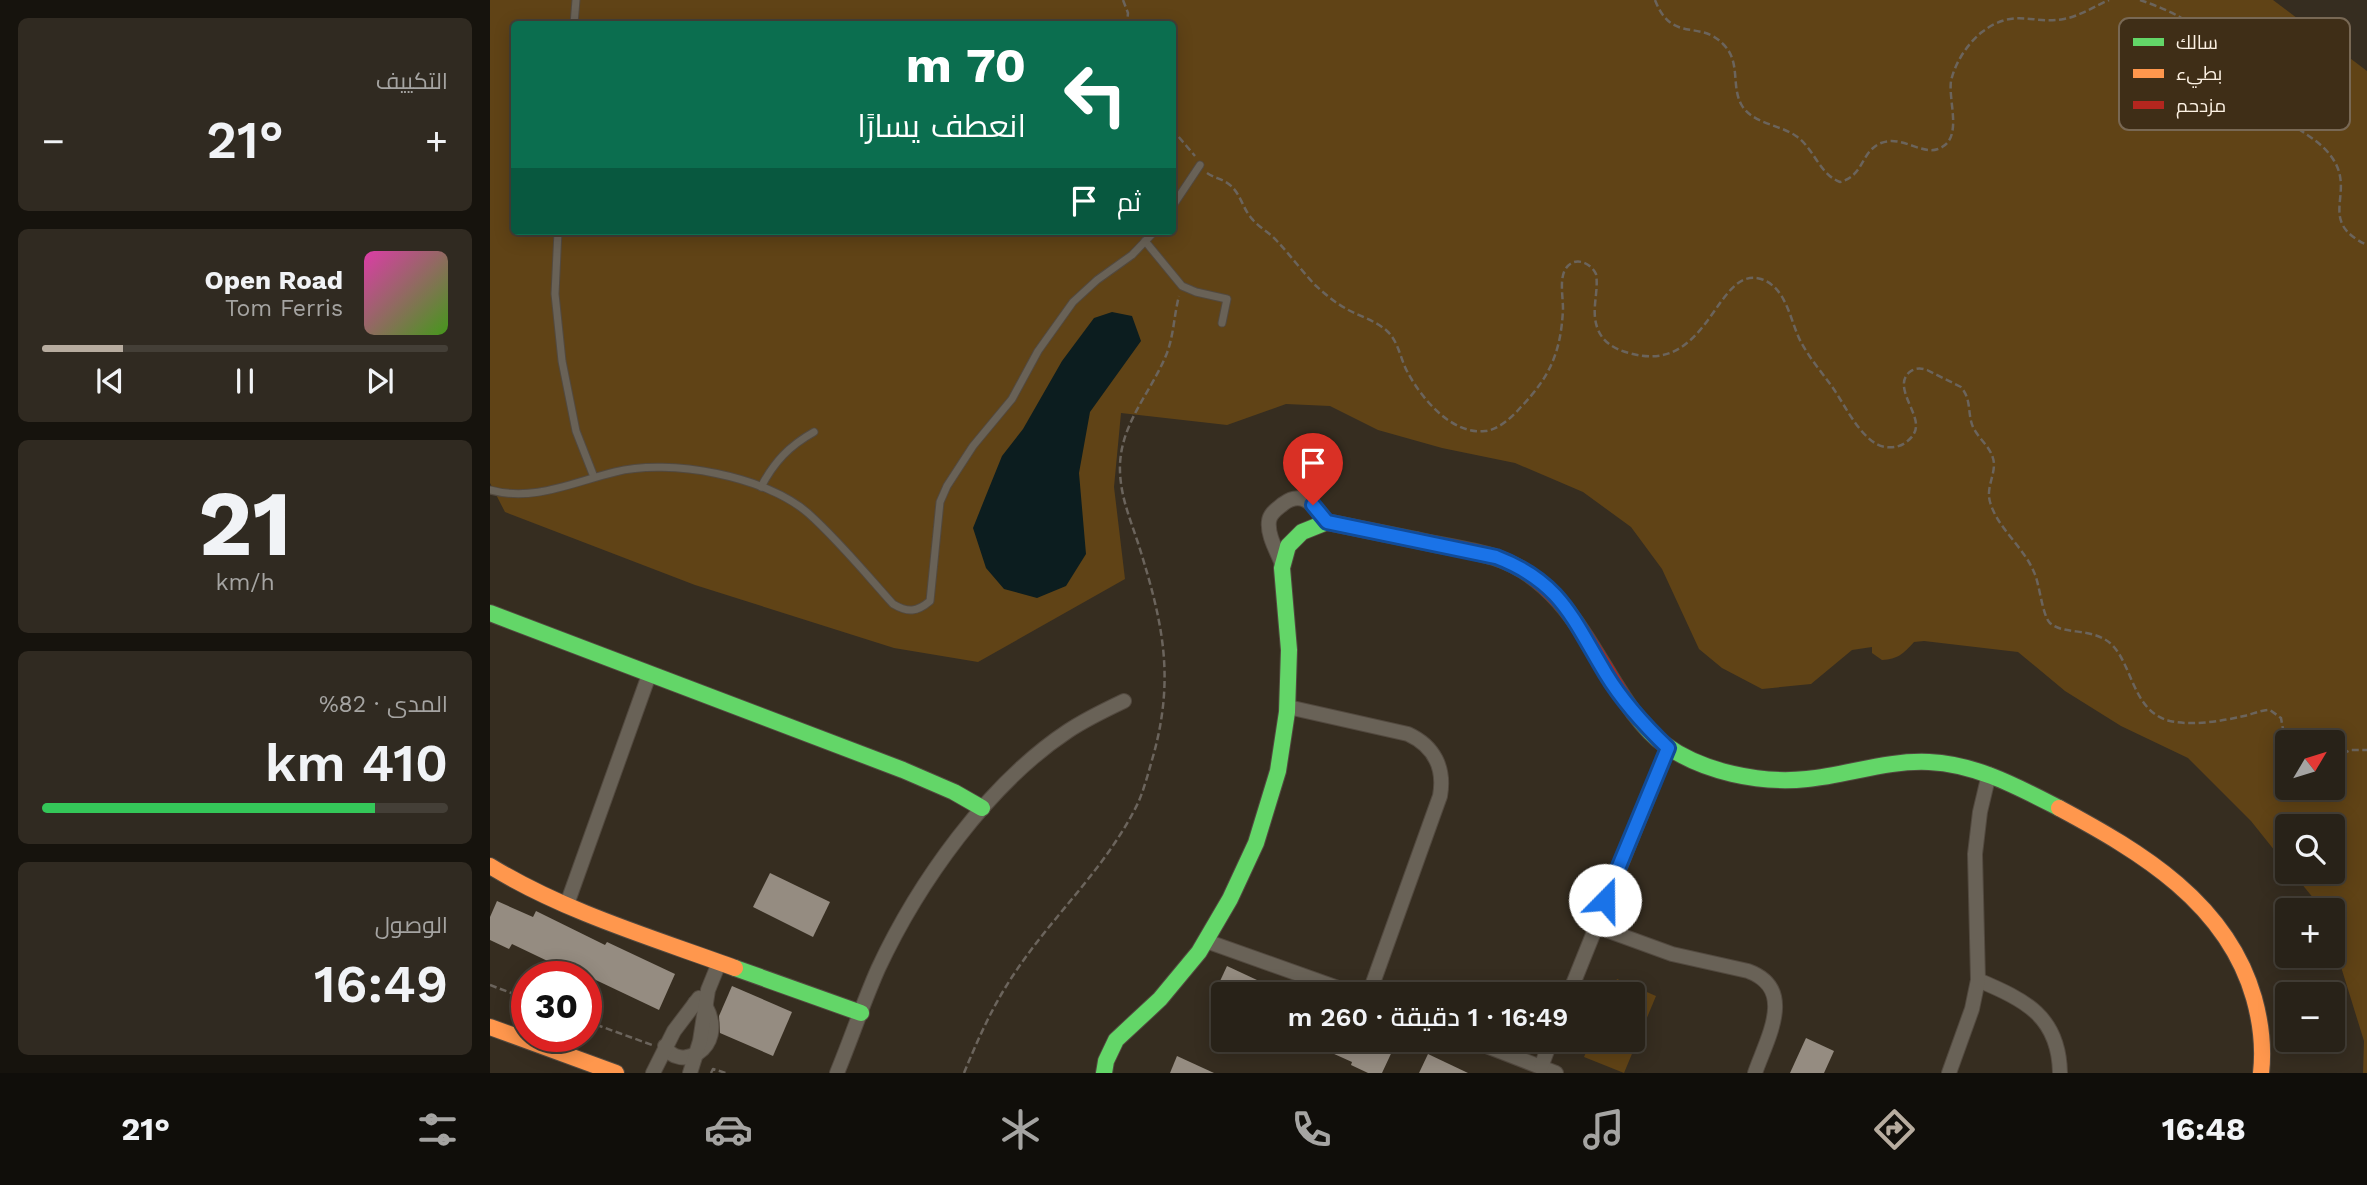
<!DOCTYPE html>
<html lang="ar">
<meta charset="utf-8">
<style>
:root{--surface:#282218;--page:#302a21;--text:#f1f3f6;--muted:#a5a4a2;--line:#443f37;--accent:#b7ac9f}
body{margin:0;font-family:"Work Sans",Cairo,sans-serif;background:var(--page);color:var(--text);direction:rtl;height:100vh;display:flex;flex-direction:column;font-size:26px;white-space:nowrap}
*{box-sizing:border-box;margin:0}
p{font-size:23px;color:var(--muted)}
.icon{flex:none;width:38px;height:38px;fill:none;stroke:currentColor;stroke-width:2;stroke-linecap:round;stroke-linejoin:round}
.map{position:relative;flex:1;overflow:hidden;direction:ltr}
.details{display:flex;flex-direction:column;gap:18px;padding:18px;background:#16130d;width:490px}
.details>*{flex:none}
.banner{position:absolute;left:21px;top:21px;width:665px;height:214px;border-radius:7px;box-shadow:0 4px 18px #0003,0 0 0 2px var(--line);direction:rtl;background:#0b6e4f;color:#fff;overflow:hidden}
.needle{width:46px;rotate:52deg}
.controls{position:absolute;left:1785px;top:730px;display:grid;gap:14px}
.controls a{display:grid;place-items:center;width:70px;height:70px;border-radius:7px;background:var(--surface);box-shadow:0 4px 18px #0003,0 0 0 2px var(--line);font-size:35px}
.speed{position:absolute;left:21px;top:961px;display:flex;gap:14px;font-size:35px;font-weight:700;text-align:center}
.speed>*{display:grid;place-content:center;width:91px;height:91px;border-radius:50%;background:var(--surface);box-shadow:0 4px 18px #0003,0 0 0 2px var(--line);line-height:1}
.speed .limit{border:10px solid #d22;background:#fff;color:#111}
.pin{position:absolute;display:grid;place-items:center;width:60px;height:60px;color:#fff;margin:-72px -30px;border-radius:50% 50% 50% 0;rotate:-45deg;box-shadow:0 0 7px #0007}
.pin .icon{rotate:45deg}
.me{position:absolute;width:77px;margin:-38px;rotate:22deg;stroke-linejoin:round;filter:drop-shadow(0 0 5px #0008)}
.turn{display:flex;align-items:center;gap:24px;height:147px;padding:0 35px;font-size:32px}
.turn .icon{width:91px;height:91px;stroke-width:2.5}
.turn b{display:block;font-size:49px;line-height:60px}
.then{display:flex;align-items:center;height:66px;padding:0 35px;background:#0003;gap:14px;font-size:26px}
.big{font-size:52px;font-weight:600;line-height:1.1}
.details .tile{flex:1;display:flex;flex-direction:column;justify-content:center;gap:10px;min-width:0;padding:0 24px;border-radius:10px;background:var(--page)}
.details .dial{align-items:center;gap:0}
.dial b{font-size:91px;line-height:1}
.song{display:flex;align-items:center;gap:21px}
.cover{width:84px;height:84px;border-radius:10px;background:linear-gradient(135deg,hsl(320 70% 55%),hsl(100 70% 35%))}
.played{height:7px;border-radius:4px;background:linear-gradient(90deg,var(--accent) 20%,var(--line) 20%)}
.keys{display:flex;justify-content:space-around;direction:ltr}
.heat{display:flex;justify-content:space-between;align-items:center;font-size:38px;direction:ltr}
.charge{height:10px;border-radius:5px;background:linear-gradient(90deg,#34c759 82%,var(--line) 0)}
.trip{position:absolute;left:721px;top:982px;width:434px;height:70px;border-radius:7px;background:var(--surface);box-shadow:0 4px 18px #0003,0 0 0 2px var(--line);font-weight:600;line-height:70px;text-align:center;direction:rtl}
.tabs{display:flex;height:112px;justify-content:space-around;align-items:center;background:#100e0a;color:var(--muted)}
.tabs .icon{width:49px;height:49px}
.tabs .selected{color:var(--accent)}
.tabs b{font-size:32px;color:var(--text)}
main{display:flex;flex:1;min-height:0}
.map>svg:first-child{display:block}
.green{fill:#604316;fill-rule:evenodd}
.water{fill:#0c1d1f}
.building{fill:#958c81}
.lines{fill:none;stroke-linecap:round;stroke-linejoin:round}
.lane-casing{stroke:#52493f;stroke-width:9}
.street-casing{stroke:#52493f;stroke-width:16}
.fast-casing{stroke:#52493f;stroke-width:18}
.slow-casing{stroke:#52493f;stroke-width:18}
.jam-casing{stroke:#52493f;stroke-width:18}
.path{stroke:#6b645c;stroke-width:2.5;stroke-dasharray:7 3.5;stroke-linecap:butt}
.lane{stroke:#696257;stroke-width:7}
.street{stroke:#696257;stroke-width:14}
.fast{stroke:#63d668;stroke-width:16}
.slow{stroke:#ff974d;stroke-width:16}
.jam{stroke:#b3261e;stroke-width:16}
.route-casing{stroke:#114b97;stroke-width:18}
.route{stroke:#1a73e8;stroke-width:12}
.key{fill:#3f2e17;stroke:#786854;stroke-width:2}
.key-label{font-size:19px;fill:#fcf1e3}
</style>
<main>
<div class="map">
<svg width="1877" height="1073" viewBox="0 0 1877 1073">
<rect width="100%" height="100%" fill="#362d20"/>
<!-- green -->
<g class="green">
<path d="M 0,0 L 1783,0 L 1877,71 L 1877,1073 L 1873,1073 L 1874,1041 L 1843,941 L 1843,910 L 1833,910 L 1802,872 L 1843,872 L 1843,826 L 1797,826 L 1797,866 L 1761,821 L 1698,758 L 1631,726 L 1575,691 L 1528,652 L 1434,641 L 1424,642 C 1413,654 1408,659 1392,660 L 1382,653 L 1382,647 L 1362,650 L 1321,684 L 1272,689 L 1232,668 L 1209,649 L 1172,569 L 1141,527 L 1093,492 L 1025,463 L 952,448 L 888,430 L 840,406 L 796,404 L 737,425 L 631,413 L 624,487 L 635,579 L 488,662 L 404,648 L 205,585 L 15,512 L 0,483 ZM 24,24 L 682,24 L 682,231 L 24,231 ZM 1797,742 L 1843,742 L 1843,788 L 1797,788 Z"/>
<polygon points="1127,979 1166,996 1134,1073 1094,1057 1101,1040 1143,1040 1143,994 1120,994"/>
</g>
<!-- water -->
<polygon class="water" points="622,312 642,316 651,341 600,412 589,473 596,554 576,586 547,598 514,589 496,568 483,528 497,493 512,456 533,429 572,361 604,318"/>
<!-- building -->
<g class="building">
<polygon points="280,873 340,902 323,937 263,907"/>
<polygon points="7,901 43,917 46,911 115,945 117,942 185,974 169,1010 91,973 89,976 22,944 19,949 0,940 0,917"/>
<polygon points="737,966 797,994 724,994"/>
<polygon points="242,986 302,1012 283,1056 230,1033 229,1016"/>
<polygon points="1316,1038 1344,1051 1334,1073 1300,1073"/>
<polygon points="813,1040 899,1040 906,1043 892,1073 878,1073 861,1065 862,1062"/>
<polygon points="938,1054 978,1073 929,1073"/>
<polygon points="687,1056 724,1073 680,1073"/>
</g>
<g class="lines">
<!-- lane casing -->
<g class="lane-casing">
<g id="lane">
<polyline points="84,24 86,0"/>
<polyline points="682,207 710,165"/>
<polyline points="68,231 65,294 72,361 86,431 104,477"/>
<polyline points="655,241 692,286 706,292 737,299 732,323"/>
<path d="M 271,487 C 284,462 299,446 324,432"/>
<path d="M 0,490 C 44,502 83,482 125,472 C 179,458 277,476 319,514 C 349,541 376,574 403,604 C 418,613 427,612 440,601 L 450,502 L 457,486 L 483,446 L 522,399 L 548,351 L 583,302 L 607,280 L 642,255 L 665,231"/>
</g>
</g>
<!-- street casing -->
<g class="street-casing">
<g id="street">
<path d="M 792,564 C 787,551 777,535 779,521 C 780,513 787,509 793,504 C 813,489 824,506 837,522"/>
<path d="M 798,707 L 918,734 C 944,746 955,768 950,796 L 879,994"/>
<polyline points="77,904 159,675"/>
<path d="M 1105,926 L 1182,954 L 1258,971 C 1307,989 1277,1038 1265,1073"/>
<polyline points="716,941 865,994"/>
<path d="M 1488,980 C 1535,1000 1569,1016 1570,1073"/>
<polyline points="1079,994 1178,748"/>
<polyline points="981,1040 1066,1073"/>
<path d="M 175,1046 C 188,1073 238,1049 216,1007 L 205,1003"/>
<polyline points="1051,1067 1061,1040"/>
<polyline points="163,1073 184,1031 209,998"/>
<polyline points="200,1073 210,1041 218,990 229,963"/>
<path d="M 347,1073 C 361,1039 373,1003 388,969 C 428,883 498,784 578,731 C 596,719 615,710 634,701"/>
<polyline points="1459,1073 1482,1009 1488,980 1485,854 1490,812 1499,774"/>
</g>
</g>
<!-- fast casing -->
<g class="fast-casing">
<g id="fast">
<polyline points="0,613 413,770 464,792 492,808"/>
<path d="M 1144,713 C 1153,725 1162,736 1174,744 C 1212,772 1271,784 1317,779 C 1358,775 1397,760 1439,762 C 1486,764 1528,787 1569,808"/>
<polyline points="245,968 371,1013"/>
<polyline points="614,1073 616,1061 626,1040 670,999 709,952 740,899 766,843 788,771 797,712 799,650 792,568 798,546 812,532 837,522 926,540"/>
</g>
</g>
<!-- slow casing -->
<g class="slow-casing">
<g id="slow">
<path d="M 1569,808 C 1651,852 1737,903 1764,998 C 1771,1023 1774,1047 1771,1073"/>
<path d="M 0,866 C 75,912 163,938 245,968"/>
<polyline points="0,1027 126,1073"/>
</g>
</g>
<!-- jam casing -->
<g class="jam-casing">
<path id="jam" d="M 926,540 C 951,546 979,549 1004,557 C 1077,580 1103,657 1144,713"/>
</g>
<!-- path -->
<g class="path">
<polyline points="633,0 638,13 637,24"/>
<path d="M 1165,0 C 1182,44 1209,19 1233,44 C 1251,61 1241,85 1251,104 C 1262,124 1289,124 1306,136 C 1324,148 1329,174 1350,182 C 1375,175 1370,152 1391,143 C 1412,135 1431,155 1448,149 C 1474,140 1458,102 1461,81 C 1465,63 1477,44 1492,32 C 1525,7 1542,25 1574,19 C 1590,16 1605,6 1619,0"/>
<path d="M 1650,0 C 1667,6 1689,14 1702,26 C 1711,35 1717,47 1728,53 C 1741,60 1755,62 1765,73 C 1778,86 1781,105 1794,117 C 1809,132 1831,140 1843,159 C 1866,194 1826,221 1877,245"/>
<polyline points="682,129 705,156"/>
<path d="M 717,173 C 724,178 733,179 740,185 C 751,194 753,210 763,220 C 770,228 780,233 787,241 C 800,255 812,271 825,285 C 834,293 844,302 855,308 C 868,316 885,320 897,331 C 909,342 910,359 918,373 C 932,399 962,435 995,431 C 1008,430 1021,418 1030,408 C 1060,377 1071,352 1073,309 C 1073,298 1070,282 1074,272 C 1081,255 1100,261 1106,274 C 1109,292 1101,309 1107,327 C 1112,342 1124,349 1139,353 C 1220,377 1225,265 1271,279 C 1298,288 1300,323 1312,344 C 1321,360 1333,374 1343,388 C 1355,405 1372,443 1395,447 C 1402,448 1409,447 1415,443 C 1421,439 1426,433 1426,426 C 1427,410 1402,384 1421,371 C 1426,368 1431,368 1437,370 L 1471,387 C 1482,400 1477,413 1483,427 C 1489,440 1503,448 1504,464 C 1504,478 1495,490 1501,505 C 1509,529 1534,548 1544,572 C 1550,585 1552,615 1560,623 C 1574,636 1606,626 1624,647 C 1643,669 1644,712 1680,721 C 1703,726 1732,721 1754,716 C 1763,714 1771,710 1780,710 L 1791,718 L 1797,751"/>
<polyline points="1843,759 1860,750 1877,750"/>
<polyline points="0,985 37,999"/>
<polyline points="96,1021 162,1045"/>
<polyline points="221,1073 223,1069 236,1073"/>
<path d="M 474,1073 C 488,1039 503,1005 524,974 C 563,915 617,867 648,803 C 655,787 659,770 664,753 C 685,675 672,620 649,546 C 640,518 629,494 630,464 C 632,421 662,391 677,353 C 684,334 684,315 689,296"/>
</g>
<!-- lane -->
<use href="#lane" class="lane"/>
<!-- street -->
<use href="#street" class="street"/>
<!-- fast -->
<use href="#fast" class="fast"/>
<!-- slow -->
<use href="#slow" class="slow"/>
<!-- jam -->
<use href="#jam" class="jam"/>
</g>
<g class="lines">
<!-- route casing -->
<g class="route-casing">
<path id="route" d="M 823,505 L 837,522 L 1006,557 C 1071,582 1082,618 1116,674 C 1133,702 1154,725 1178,748 L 1115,900"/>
</g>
<!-- route -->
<use href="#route" class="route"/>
</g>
<!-- legend -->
<rect x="1629" y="18" width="231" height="112" rx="10" class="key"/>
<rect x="1643" y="38" width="31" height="8" fill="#63d668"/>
<rect x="1643" y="69" width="31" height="9" fill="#ff974d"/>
<rect x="1643" y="101" width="31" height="8" fill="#b3261e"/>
<g class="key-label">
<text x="1686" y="49">سالك</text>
<text x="1686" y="80">بطيء</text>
<text x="1686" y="112">مزدحم</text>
</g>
</svg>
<div class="controls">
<a><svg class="needle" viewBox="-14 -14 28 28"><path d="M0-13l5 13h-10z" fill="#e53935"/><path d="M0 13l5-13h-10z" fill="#a5a4a2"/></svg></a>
<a><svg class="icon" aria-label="search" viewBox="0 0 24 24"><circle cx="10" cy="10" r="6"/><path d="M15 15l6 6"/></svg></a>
<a>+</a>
<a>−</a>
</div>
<div class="speed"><div class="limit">30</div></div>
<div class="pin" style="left:823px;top:505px;background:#d93025"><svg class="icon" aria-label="arrive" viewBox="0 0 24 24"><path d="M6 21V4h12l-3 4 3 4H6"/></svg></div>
<svg class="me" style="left:1115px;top:900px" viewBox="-20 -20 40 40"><circle r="19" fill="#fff"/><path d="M0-13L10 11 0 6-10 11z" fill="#1a73e8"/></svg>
<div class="trip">16:49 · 1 دقيقة · 260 m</div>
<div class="banner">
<div class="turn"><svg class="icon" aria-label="left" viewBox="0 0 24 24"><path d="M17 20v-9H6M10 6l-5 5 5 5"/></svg><div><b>70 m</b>انعطف يسارًا</div></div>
<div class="then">ثم<svg class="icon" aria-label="arrive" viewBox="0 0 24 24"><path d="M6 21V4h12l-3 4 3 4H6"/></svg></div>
</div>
</div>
<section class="details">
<div class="tile"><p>التكييف</p>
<div class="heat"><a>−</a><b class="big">21°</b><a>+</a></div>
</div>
<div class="tile">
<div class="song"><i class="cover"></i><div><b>Open Road</b><p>Tom Ferris</p></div></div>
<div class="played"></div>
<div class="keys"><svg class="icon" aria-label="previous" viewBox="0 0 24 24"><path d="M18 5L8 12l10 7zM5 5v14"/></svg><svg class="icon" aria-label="pause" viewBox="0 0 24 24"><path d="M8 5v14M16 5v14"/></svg><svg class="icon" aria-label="next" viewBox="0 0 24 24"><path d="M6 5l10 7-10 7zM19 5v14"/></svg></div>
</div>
<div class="tile dial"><b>21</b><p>km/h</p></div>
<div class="tile"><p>المدى · 82%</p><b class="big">410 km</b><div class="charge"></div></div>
<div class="tile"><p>الوصول</p><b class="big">16:49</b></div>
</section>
</main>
<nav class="tabs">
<b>16:48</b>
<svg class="icon selected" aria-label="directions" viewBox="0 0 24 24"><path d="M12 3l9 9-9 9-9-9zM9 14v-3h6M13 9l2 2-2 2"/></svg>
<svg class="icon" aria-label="music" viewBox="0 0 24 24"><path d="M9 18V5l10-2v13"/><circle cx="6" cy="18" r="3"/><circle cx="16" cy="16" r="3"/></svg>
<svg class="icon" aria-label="phone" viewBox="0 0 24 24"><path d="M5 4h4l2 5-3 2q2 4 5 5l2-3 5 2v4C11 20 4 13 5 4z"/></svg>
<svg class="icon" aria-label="climate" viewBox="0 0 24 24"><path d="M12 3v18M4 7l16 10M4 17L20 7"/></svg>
<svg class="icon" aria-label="car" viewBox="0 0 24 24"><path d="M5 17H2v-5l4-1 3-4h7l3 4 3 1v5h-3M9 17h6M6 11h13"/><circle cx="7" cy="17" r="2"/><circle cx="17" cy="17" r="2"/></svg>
<svg class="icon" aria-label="filters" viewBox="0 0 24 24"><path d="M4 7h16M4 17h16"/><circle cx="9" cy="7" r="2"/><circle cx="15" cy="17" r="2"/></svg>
<b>21°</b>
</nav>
